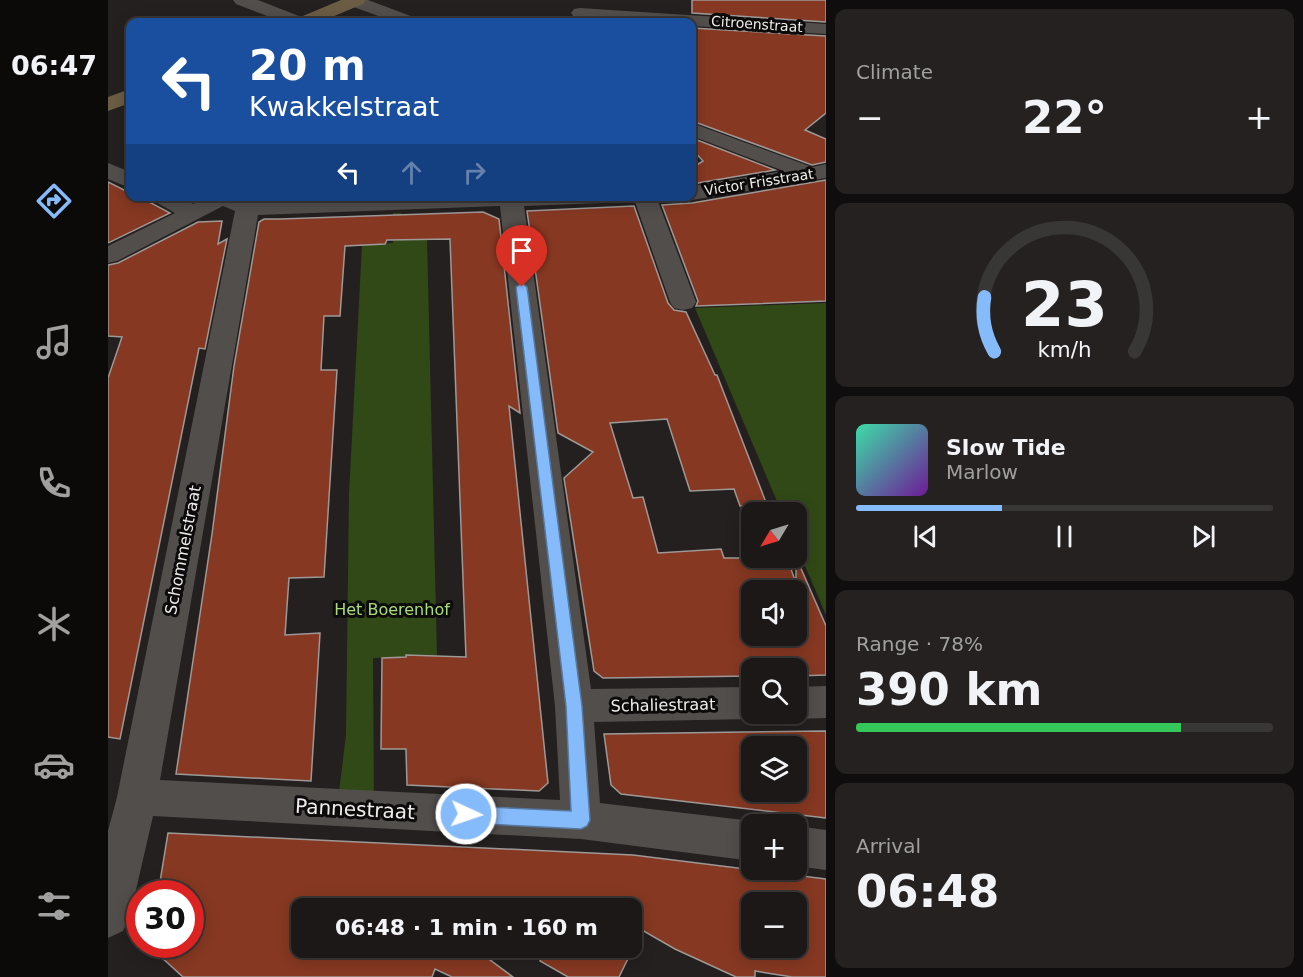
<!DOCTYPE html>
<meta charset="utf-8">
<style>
:root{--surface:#1b1817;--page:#242120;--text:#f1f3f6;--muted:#a0a0a1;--line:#393736;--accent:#86bbfb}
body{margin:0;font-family:"DejaVu Sans",sans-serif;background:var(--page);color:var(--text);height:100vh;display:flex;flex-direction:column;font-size:22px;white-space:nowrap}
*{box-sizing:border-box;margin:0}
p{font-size:20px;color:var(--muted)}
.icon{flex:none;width:33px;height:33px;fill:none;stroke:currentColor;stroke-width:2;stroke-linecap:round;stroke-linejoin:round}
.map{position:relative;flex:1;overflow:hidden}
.drawer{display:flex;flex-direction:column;gap:9px;padding:9px;background:#0f0d0d;width:477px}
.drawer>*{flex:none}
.banner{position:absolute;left:18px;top:18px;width:570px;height:183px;border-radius:12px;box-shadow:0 3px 15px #0003,0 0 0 2px var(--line);background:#1a4fa0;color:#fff;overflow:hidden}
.needle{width:39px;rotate:232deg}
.controls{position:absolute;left:633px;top:502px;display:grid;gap:12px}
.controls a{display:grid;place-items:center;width:66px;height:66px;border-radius:12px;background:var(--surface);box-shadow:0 3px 15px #0003,0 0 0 2px var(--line);font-size:30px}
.speed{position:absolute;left:18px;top:880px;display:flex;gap:12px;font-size:30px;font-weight:700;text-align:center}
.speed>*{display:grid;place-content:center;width:78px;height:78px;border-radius:50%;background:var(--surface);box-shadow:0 3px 15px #0003,0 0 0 2px var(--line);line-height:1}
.speed .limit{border:9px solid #d22;background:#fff;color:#111}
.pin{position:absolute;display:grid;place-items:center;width:51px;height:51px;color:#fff;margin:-62px -26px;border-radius:50% 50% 50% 0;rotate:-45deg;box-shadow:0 0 6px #0007}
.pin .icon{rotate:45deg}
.me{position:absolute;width:66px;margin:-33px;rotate:93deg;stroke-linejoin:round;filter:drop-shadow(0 0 4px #0008)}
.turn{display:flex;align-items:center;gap:21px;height:126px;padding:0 24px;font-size:27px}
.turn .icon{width:78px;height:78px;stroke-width:2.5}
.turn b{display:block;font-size:42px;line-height:51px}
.lanes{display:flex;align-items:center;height:57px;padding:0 24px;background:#0003;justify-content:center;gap:30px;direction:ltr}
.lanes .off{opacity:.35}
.big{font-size:45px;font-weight:600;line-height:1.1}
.drawer .tile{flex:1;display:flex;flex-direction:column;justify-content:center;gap:9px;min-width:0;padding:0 21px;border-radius:12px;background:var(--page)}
.drawer .dial{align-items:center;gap:0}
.dial svg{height:156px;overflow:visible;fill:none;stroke:var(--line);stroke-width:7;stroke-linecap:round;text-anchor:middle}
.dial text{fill:var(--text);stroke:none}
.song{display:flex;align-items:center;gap:18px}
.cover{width:72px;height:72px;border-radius:9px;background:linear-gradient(135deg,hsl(160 70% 55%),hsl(280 70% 35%))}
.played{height:6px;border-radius:3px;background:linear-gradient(90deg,var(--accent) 35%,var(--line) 35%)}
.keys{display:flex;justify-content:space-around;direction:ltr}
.heat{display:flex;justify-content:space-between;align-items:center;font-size:33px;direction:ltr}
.charge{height:9px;border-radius:4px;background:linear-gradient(90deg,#34c759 78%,var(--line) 0)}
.trip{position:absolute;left:183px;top:898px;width:351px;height:60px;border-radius:12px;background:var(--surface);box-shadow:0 3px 15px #0003,0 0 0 2px var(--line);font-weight:600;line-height:60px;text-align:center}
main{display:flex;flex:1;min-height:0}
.menu{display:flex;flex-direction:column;width:108px;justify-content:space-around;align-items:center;background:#0b0a09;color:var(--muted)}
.menu .icon{width:42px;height:42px}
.menu .selected{color:var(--accent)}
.menu b{font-size:27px;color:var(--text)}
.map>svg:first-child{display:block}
.green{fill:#314916}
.building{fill:#863822;stroke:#9e9997;stroke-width:1.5;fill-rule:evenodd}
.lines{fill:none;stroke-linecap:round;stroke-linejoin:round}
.street{fill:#524e4c;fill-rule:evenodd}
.secondary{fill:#6b5c44;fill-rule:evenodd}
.route{fill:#86bbfb;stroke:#577aa3;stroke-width:1.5}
.labels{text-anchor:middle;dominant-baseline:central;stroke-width:6;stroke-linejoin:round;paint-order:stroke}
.far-street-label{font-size:14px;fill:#efeceb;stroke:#0c0a0a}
.street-label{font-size:16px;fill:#efeceb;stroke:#0c0a0a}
.park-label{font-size:16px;fill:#a9dd77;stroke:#0c0a0a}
.near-street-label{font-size:20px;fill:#efeceb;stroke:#0c0a0a}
</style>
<main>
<nav class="menu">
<b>06:47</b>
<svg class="icon selected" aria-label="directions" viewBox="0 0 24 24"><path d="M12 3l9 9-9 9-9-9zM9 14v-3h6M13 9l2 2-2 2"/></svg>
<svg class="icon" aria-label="music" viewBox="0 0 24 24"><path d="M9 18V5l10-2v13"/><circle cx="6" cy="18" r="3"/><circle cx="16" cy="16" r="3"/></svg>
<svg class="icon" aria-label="phone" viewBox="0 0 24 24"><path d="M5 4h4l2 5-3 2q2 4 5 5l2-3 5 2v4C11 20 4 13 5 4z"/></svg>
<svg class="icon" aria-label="climate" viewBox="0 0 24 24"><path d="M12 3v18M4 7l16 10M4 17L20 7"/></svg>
<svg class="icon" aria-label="car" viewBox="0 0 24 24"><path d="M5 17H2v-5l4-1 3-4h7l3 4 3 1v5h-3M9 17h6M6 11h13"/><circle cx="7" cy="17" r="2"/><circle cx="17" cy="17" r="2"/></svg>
<svg class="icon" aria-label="filters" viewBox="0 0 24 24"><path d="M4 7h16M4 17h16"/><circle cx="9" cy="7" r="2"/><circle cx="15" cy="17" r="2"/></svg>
</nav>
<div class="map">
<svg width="718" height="977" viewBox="0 0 718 977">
<rect width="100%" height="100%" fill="#24201f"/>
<!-- green -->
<g class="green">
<polygon points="285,213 293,213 294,239 319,239 329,656 299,655 298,657 265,658 266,810 229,808 238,735 241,494 254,245 285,243"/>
<polygon points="718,303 718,615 689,547 688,513 674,513 587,308"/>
</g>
<!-- building -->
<g class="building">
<polygon points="584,0 718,0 718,22 584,13"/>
<polygon points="584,28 718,36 718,113 697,130 718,139 718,162 704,165 584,121"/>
<polygon points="584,138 667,170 584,184 584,168 595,161 584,149"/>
<polygon points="718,180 718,301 588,306 590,301 554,205 584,203"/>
<polygon points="0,182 22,193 22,196 30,196 62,213 0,243"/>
<path d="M 526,206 L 560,303 L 566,310 L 578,312 L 607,375 L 609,375 L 659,505 L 632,506 L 626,489 L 582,491 L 559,419 L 502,423 L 525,498 L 535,497 L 550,553 L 613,549 L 616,558 L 679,558 L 688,583 L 688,557 L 718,626 L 718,675 L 688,676 L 688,669 L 644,669 L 644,676 L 495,678 L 486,671 L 456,478 L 485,452 L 450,433 L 419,211 ZM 644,591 L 688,591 L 688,636 L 644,636 Z"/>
<polygon points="375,212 391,219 412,413 401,406 440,783 431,791 299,785 298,749 273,749 274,658 298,657 298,655 358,657 342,239 279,240 277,244 237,246 232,316 216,316 213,370 229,370 216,577 181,578 177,635 212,633 203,781 68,774 104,534 126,366 151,222 156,219 172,219"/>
<polygon points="114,221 110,244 119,239 97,349 91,348 12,739 0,737 0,378 14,337 0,336 0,265 10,263 90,222"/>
<path d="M 718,731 L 718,818 L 513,794 L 503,785 L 496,734 ZM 644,747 L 688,747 L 688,792 L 644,792 Z"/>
<path d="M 60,833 L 525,855 L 718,879 L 718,977 L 684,977 L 647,971 L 647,977 L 628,977 L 567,949 L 534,930 L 511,977 L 460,977 L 432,961 L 439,948 L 524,948 L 524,909 L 194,909 L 194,948 L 366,948 L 405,977 L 344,977 L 327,969 L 324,977 L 75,977 L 40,945 L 82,945 L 82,894 L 50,894 ZM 644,903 L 688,903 L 688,948 L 644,948 Z"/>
</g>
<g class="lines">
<!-- street -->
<g class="street">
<polygon points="125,0 150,0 196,18 199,22 175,22 128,4"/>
<polygon points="238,0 260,0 308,18 311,22 287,22 240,5"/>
<polygon points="472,8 718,24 718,34 584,26 584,22 535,22 466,17 463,13 466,9"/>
<polygon points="584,123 704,167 718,164 718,178 584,200 576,198 584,196 584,186 676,171 584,136"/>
<polygon points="0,163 22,172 22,188 0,179"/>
<path d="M 43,196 L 72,196 L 85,204 C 103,195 123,193 142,201 L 272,196 L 505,196 L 502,201 L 494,203 L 416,206 L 483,689 L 644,687 L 644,714 L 658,714 L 644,719 L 486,722 L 492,803 L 644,821 L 654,825 L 644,825 L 644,861 L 473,839 L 45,816 L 22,916 L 15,931 L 0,938 L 0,831 L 9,797 L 127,211 L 115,206 L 9,261 L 0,263 L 0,246 L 67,213 L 46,201 ZM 392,206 L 447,706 L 452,800 L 52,780 L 150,215 Z"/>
<polygon points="525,196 548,196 588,302 584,308 575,310 566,308 562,302"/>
<polygon points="718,686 718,718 688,719 675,714 688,714 688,687"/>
<polygon points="688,826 718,830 718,870 688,866"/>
</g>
<!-- secondary -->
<g class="secondary">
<polygon points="233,0 258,0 255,4 212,22 188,22 190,18"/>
<polygon points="22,89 22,103 0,111 0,97"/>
</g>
</g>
<!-- route -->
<polygon class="route" points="414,283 419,287 474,706 482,820 479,826 473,829 358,823 351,820 349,814 351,809 358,806 463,811 458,706 408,287"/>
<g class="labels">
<!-- far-street labels -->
<g class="far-street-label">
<text transform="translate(649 24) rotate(4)">Citroenstraat</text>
<text transform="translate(651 182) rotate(-9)">Victor Frisstraat</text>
</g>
<!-- street labels -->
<g class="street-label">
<text transform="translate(75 550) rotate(-79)">Schommelstraat</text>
<text transform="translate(555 705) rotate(-1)">Schaliestraat</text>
</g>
<!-- park labels -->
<g class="park-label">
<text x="284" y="609">Het Boerenhof</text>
</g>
<!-- near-street labels -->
<g class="near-street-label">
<text transform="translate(247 809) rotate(3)">Pannestraat</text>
</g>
</g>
</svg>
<div class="controls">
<a><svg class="needle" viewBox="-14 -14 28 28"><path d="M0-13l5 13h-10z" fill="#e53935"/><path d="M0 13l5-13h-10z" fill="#a0a0a1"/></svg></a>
<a><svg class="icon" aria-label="sound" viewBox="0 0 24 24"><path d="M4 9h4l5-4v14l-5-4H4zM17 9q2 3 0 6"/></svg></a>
<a><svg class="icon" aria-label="search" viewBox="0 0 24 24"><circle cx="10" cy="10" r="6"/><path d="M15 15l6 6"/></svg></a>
<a><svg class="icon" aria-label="layers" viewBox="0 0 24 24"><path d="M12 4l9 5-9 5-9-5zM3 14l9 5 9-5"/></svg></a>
<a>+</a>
<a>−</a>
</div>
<div class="speed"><div class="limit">30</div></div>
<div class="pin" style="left:414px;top:287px;background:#d93025"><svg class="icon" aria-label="arrive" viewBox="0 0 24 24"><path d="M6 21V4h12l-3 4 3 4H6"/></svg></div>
<svg class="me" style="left:358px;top:814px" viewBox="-20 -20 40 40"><circle r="17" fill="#86bbfb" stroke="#fff" stroke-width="3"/><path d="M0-11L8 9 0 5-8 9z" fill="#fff"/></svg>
<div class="trip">06:48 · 1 min · 160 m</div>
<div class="banner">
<div class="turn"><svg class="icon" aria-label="left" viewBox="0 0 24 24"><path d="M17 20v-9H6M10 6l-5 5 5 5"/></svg><div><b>20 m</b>Kwakkelstraat</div></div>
<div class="lanes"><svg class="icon" aria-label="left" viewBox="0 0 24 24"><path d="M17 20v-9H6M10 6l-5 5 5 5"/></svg><svg class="icon off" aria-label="ahead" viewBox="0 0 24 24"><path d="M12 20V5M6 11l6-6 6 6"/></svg><svg class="icon off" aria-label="right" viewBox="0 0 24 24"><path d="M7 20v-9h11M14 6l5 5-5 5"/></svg></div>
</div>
</div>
<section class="drawer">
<div class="tile"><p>Climate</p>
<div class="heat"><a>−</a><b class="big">22°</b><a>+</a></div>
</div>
<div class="tile dial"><svg viewBox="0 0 100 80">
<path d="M14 69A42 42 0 1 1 86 69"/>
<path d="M14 69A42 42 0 0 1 9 41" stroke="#86bbfb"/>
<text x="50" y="56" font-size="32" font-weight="700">23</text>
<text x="50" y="72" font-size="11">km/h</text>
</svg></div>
<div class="tile">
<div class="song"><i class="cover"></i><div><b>Slow Tide</b><p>Marlow</p></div></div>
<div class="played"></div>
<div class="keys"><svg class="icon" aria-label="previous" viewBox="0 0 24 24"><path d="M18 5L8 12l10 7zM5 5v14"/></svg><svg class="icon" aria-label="pause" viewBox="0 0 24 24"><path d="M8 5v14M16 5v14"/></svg><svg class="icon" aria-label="next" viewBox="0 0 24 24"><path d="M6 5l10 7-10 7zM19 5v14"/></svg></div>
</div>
<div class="tile"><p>Range · 78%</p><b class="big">390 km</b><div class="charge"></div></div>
<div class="tile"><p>Arrival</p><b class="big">06:48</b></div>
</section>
</main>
